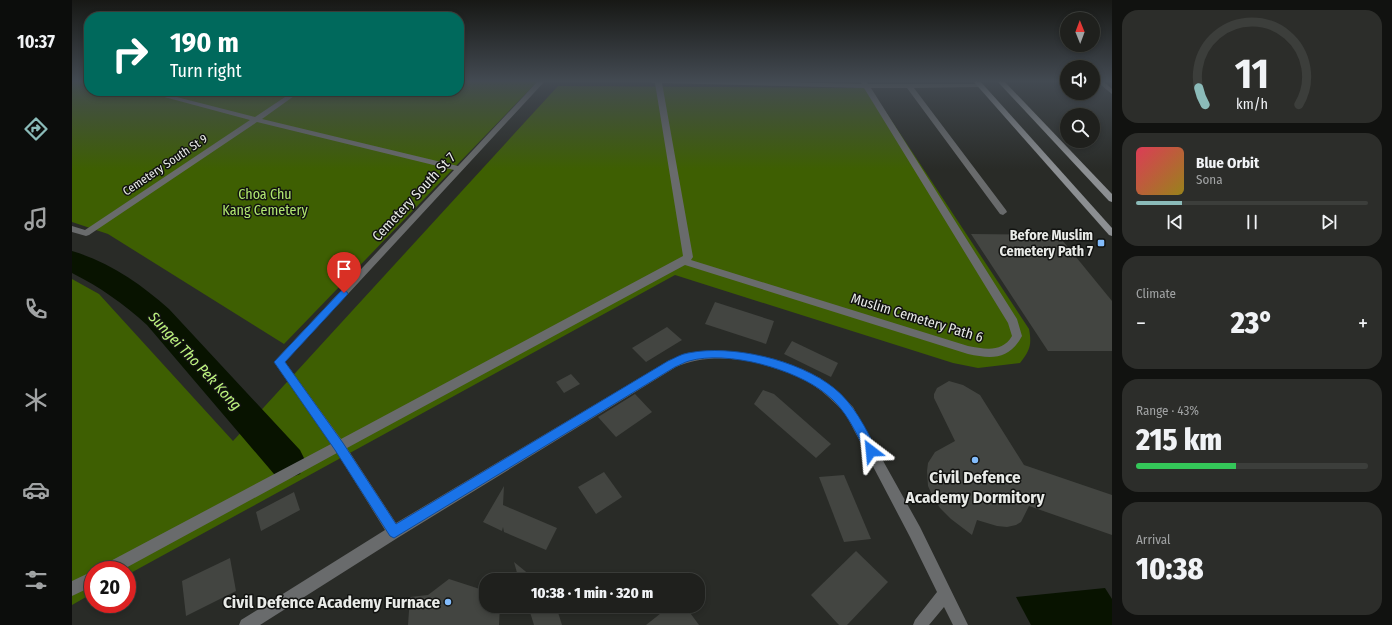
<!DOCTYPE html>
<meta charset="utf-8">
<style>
:root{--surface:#1f201d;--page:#2c2d2a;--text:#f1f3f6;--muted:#a1a3a4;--line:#3c3e3b;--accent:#8bbbb9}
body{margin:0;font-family:"Fira Sans Condensed",sans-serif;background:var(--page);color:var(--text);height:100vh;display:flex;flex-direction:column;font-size:15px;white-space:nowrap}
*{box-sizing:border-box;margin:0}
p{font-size:13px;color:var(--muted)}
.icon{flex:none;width:22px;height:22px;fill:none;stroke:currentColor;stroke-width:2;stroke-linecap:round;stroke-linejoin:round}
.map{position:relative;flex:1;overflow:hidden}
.side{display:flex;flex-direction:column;gap:10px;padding:10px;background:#111210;width:280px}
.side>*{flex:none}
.banner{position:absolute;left:12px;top:12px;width:380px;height:84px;border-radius:16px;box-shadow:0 2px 6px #0003,0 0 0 1px var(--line);background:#00695c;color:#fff;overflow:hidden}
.needle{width:26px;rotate:359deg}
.tools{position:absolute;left:988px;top:12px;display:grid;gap:8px}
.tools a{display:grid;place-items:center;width:40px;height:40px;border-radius:50%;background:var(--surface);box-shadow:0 2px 6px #0003,0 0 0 1px var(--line);font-size:20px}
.speed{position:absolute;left:12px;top:561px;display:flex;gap:8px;font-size:20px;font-weight:700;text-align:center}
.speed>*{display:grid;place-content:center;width:52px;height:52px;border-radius:50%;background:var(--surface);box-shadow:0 2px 6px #0003,0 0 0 1px var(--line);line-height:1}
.speed .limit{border:6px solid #d22;background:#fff;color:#111}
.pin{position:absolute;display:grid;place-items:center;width:34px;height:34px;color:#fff;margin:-41px -17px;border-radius:50% 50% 50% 0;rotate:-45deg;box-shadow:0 0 4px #0007}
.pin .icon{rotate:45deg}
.me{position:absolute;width:44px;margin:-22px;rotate:331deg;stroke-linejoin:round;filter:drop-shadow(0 0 3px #0008)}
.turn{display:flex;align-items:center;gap:14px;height:84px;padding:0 20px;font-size:18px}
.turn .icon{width:52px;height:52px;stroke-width:2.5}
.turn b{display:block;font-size:28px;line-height:34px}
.big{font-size:30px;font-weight:800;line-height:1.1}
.side .widget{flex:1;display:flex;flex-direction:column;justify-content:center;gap:6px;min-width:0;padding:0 14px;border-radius:16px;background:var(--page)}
.side .dial{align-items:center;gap:0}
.dial svg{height:104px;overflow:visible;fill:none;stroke:var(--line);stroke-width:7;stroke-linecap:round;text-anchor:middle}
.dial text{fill:var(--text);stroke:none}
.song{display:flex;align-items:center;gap:12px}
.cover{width:48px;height:48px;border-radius:6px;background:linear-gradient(135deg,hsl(350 70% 55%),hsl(50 70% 35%))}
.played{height:4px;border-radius:2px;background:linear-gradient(90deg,var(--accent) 20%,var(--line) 20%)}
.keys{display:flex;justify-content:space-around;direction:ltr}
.heat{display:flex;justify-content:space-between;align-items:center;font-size:22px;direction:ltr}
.charge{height:6px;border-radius:3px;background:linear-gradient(90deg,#34c759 43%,var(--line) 0)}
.trip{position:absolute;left:407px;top:573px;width:226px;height:40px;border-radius:16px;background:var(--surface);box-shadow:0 2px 6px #0003,0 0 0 1px var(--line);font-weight:800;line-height:40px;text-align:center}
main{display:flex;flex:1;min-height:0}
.tabs{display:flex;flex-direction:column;width:72px;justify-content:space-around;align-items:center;background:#0c0d0c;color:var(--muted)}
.tabs .icon{width:28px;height:28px}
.tabs .current{color:var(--accent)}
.tabs b{font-size:18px;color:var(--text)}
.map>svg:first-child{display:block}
.green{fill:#3e5f02}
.water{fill:#081300}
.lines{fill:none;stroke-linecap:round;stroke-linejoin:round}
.river{fill:#081300;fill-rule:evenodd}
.building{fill:#434541}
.lane{fill:#696b6c;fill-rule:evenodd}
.secondary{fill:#8c8f92;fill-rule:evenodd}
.route{fill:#1a73e8;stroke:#114b97}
.poi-dot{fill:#83bcfb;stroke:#121311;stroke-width:1.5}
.labels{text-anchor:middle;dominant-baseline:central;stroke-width:3;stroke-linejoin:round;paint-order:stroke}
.far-street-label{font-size:12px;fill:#e8eae7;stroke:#121311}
.park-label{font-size:14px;fill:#b1e771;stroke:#121311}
.street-label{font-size:14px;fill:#e8eae7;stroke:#121311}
.poi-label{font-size:14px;font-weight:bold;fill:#e8eae7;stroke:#121311;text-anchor:end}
.water-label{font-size:15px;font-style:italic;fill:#bef57f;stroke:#121311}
.near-poi-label{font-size:17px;font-weight:bold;fill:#e8eae7;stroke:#121311}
</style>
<main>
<nav class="tabs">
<b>10:37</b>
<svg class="icon current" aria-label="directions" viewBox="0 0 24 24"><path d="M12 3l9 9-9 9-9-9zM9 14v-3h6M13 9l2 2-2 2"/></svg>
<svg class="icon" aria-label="music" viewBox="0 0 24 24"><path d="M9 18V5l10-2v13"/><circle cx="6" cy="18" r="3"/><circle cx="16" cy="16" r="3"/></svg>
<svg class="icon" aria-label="phone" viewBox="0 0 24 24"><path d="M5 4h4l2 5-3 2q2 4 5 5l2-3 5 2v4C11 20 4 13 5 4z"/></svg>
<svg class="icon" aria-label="climate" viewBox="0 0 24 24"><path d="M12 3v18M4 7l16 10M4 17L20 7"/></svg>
<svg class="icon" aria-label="car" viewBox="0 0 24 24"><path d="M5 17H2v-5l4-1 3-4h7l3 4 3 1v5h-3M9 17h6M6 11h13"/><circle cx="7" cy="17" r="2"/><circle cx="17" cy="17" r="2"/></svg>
<svg class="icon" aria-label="filters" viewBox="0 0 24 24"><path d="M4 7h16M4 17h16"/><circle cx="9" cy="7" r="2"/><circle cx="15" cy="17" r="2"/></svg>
</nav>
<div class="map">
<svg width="1040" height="625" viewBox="0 0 1040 625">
<rect width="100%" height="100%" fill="#292b27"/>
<!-- green -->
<g class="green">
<polygon points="0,81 17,81 17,91 387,91 387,81 466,81 212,344 36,234 0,222"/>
<path d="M 486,86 L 798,88 L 957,329 C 960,345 958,350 948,363 L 906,368 L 881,363 L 603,275 L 55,575 L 55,570 L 21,570 L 21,593 L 0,605 L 0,279 L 27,294 L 161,441 Z"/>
</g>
<!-- water -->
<polygon class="water" points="1033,588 1040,599 1040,625 959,625 944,597"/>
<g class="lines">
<!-- river -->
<path class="river" d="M 0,251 C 37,262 69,284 97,309 L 228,450 L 234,462 L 228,474 L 215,479 L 202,474 L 75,325 C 52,304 28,287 0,273 Z"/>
</g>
<!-- building -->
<g class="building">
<polygon points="899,234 986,235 1040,301 1040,351 976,351"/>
<polygon points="643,302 702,321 694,344 633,324"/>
<polygon points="595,327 610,340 574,362 560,348"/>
<polygon points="720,341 766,363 759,377 712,354"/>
<polygon points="499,374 508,384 492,393 484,382"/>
<polygon points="877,381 891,385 908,395 952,465 1040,495 1040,535 957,506 949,522 944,525 935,527 925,526 905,520 900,535 879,519 868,508 861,497 856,486 855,471 856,463 863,452 883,441 862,398 862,394 865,388"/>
<polygon points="691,390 702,394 759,444 744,458 682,404"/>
<polygon points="563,394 580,412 544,437 526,417"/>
<polygon points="532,472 550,497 524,514 506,487"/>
<polygon points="772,475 799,539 772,542 747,477"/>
<polygon points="432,486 431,505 485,528 474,550 432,532 431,527 430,531 411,522"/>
<polygon points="222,492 228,510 189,531 184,512"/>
<polygon points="784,551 816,582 775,625 767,625 739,595"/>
<polygon points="158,558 164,591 114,616 110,581"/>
<polygon points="442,562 464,580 447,580"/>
<polygon points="377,579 414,591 414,606 428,606 427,625 336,625 338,597 356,595"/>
<polygon points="456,606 484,606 490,625 462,625"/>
<polygon points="598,606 613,606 627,625 574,625"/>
</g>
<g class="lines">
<!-- lane -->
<g class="lane">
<path d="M 466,81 L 473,81 L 213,362 L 269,439 L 611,256 L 583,83 L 572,81 L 671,81 L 790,84 L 788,81 L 794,81 L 796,84 L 909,84 L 910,85 L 907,87 L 842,88 L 934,210 L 935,212 L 931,215 L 928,214 L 835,88 L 799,88 L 945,319 L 950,336 C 937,360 920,359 896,354 L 613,265 L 275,448 L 324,523 L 596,361 L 615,353 L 632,351 L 647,350 L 680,354 L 730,369 L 748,378 L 763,389 L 781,407 L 848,527 L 896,625 L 881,625 L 872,607 L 857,625 L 841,625 L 843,620 L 865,592 L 838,537 L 773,413 C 763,403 753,393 741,385 C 706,362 643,349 604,367 L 327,537 L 188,625 L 167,625 L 169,620 L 313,530 L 265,453 L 50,570 L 29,570 L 31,565 L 259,444 L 202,362 L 382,170 L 185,122 L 17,235 L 14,236 L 0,232 L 0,226 L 13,230 L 178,120 L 70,91 L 81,91 L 183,117 L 222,91 L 229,91 L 190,119 L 386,166 ZM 590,83 L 792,88 L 936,323 L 940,336 C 930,353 913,349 896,346 L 619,260 L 621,257 Z"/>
<polygon points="1024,81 1031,81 1040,89 1040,94"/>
<polygon points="21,571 21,586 0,596 0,581"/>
</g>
<!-- secondary -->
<g class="secondary">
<polygon points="901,81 908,81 1040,228 1040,236 1037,235"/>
<polygon points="925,81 932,81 1040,194 1040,202 1037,201"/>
</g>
</g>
<!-- sky -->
<linearGradient id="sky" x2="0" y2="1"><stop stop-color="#171815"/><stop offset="0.48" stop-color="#434a52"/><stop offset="1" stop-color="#434a52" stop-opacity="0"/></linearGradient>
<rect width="1040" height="169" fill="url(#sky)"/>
<!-- route -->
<path class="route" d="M 272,290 L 276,293 L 275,295 L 213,362 L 271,443 L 324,524 L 596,361 C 603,358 609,354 616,353 C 660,344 727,360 762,388 C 781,403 794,428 805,451 L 803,454 L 799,456 L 795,454 C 784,433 774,409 754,394 C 724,369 655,350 617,361 C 613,362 608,365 603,367 L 322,538 L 318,536 L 263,450 L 202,362 L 269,291 Z"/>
<!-- markers -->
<g class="poi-dot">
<rect x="1025" y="239" width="8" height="8" rx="2"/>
<circle cx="903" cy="460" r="4"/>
<circle cx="376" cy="602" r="4"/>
</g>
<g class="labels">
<!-- far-street labels -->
<g class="far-street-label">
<text transform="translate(93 165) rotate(-34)">Cemetery South St 9</text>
</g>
<!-- park labels -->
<g class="park-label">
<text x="193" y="194">Choa Chu<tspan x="193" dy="16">Kang Cemetery</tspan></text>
</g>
<!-- street labels -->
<g class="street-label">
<text transform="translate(342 197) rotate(-47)">Cemetery South St 7</text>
<text transform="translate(845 318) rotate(17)">Muslim Cemetery Path 6</text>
</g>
<!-- poi labels -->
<g class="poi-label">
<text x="1021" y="235">Before Muslim<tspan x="1021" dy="16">Cemetery Path 7</tspan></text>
</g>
<!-- water labels -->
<g class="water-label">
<text transform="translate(123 361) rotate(47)">Sungei Tho Pek Kong</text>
</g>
<!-- near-poi labels -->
<g class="near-poi-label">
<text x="903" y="477">Civil Defence<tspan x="903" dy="20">Academy Dormitory</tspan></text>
<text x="368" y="602" text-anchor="end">Civil Defence Academy Furnace</text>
</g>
</g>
</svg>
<div class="tools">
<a><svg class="needle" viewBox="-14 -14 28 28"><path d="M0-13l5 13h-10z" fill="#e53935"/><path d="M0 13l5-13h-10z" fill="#a1a3a4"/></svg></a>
<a><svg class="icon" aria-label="sound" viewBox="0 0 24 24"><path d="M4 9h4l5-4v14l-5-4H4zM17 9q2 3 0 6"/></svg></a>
<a><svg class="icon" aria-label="search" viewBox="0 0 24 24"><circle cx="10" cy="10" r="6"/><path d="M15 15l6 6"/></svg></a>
</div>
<div class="speed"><div class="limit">20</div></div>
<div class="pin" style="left:272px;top:293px;background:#d93025"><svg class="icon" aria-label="arrive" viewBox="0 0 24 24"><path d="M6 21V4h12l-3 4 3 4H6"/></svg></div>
<svg class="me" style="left:799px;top:451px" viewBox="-20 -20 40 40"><path d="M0-17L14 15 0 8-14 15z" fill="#1a73e8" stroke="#fff" stroke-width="4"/></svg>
<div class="trip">10:38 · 1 min · 320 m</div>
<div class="banner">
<div class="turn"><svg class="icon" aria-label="right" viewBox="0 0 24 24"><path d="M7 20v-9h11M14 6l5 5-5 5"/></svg><div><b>190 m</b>Turn right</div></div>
</div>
</div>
<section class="side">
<div class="widget dial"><svg viewBox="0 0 100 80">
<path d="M14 69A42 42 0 1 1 86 69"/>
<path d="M14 69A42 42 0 0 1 9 56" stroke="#8bbbb9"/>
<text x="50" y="56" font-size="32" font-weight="700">11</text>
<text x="50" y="72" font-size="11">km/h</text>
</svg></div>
<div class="widget">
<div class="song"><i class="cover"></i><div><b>Blue Orbit</b><p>Sona</p></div></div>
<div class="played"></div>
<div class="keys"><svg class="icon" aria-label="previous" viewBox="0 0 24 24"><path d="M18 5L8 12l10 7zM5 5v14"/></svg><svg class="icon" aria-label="pause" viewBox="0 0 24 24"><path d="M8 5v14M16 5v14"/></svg><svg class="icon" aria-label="next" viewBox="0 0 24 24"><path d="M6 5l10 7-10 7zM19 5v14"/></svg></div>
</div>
<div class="widget"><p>Climate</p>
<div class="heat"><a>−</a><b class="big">23°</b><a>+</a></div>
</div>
<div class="widget"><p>Range · 43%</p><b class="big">215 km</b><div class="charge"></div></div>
<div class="widget"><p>Arrival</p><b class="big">10:38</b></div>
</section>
</main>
